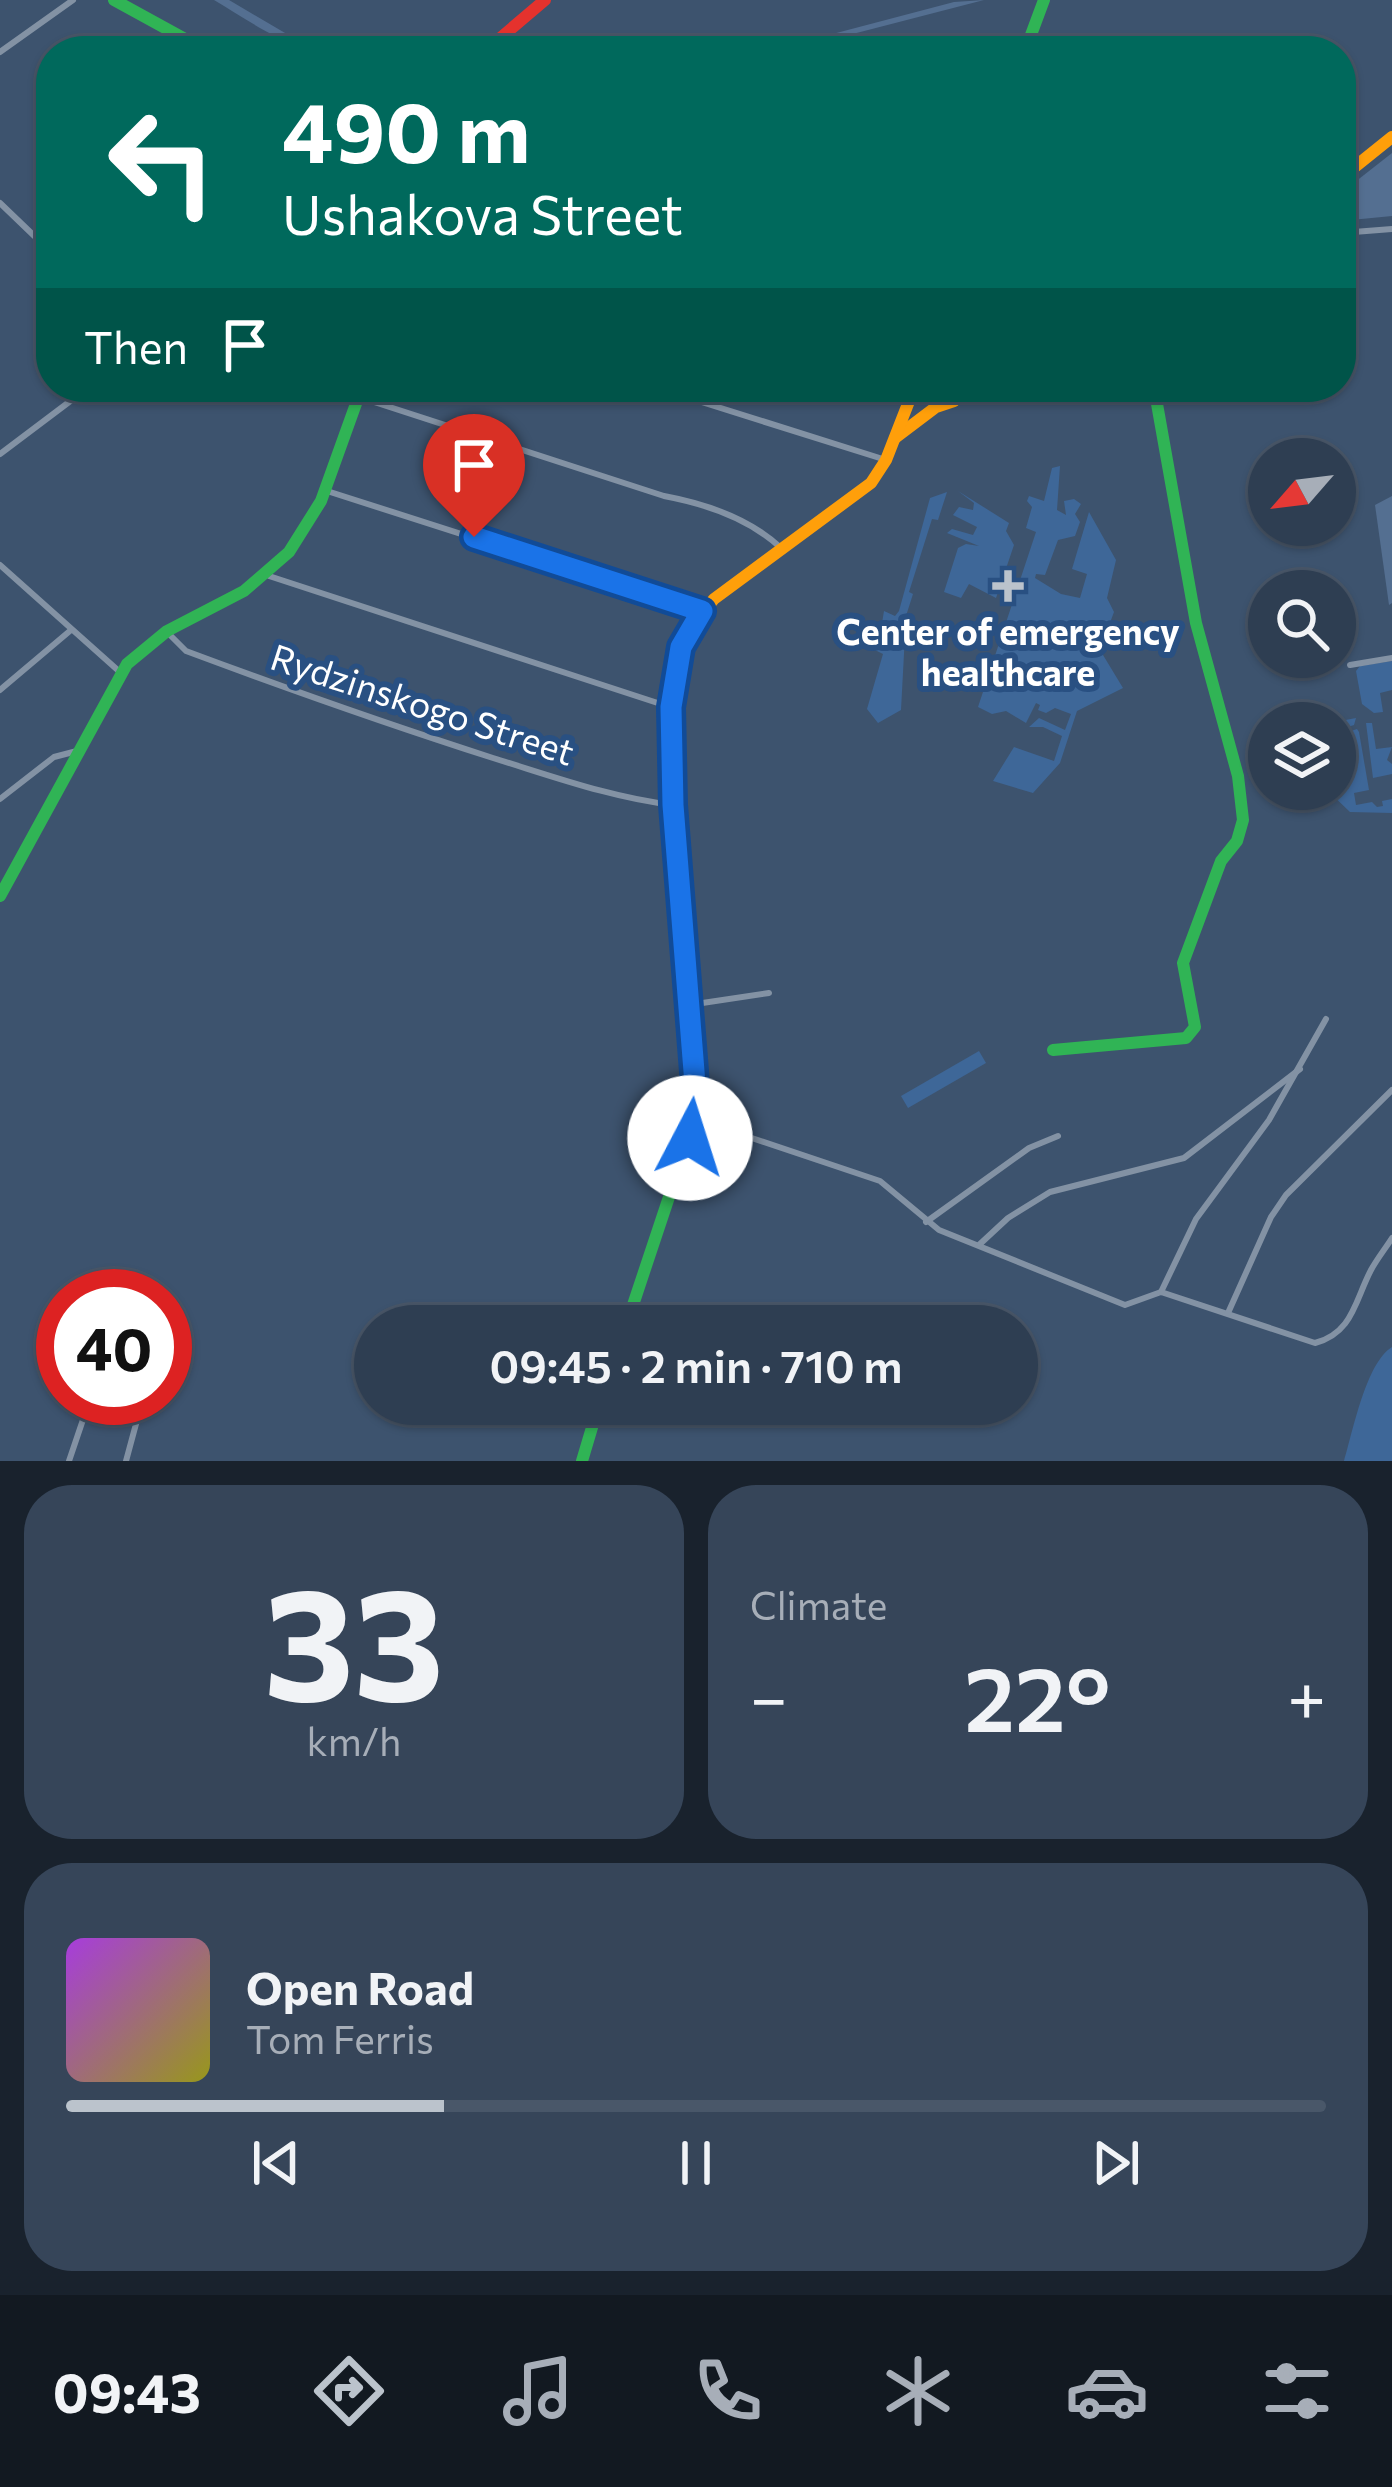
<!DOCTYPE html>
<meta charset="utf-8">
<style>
:root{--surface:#2e3e52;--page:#364559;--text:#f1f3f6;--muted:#a7aeb8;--line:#495769;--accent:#bbc3cc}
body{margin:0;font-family:Commissioner,sans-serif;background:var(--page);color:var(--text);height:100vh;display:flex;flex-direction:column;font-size:45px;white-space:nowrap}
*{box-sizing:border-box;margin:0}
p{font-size:39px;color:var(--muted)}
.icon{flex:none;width:66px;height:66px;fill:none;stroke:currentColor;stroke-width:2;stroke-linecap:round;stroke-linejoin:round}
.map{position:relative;height:1461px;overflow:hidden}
.side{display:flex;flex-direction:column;gap:24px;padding:24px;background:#19222d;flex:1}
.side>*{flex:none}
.hud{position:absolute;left:36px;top:36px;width:1320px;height:366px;border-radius:48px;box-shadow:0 3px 9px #0004,0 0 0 3px var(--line);background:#00695c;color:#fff;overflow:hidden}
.needle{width:78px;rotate:242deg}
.controls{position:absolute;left:1248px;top:438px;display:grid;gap:24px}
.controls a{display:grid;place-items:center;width:108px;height:108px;border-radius:50%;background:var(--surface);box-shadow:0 3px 9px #0004,0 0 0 3px var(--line);font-size:60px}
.speed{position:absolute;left:36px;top:1269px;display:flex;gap:24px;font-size:60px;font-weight:700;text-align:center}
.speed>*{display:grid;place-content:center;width:156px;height:156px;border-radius:50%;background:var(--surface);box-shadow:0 3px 9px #0004,0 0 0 3px var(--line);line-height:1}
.speed .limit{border:18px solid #d22;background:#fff;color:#111}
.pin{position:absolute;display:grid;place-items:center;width:102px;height:102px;color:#fff;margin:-123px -51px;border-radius:50% 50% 50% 0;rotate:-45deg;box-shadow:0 0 12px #0007}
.pin .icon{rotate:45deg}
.me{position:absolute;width:132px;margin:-66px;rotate:5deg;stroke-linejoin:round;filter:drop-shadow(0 0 9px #0008)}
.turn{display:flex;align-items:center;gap:42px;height:252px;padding:0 48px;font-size:54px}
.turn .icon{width:156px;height:156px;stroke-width:2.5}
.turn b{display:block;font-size:84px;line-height:102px}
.then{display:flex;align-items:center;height:114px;padding:0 48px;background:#0003;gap:24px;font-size:45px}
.big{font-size:90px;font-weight:600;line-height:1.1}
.side .widget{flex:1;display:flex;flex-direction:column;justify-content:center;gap:18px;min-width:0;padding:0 42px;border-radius:48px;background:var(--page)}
.side .dial{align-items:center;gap:0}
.dial b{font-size:156px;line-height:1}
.song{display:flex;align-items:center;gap:36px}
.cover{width:144px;height:144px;border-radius:18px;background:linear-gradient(135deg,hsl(280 70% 55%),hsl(60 70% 35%))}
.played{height:12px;border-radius:6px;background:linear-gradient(90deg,var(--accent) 30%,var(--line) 30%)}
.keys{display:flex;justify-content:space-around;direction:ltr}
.heat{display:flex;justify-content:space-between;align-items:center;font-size:66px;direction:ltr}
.side .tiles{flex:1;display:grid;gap:24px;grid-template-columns:1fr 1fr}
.widget:last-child{grid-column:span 2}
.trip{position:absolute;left:354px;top:1305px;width:684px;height:120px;border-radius:60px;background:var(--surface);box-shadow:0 3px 9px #0004,0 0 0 3px var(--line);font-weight:600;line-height:120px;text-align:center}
.dock{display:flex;height:192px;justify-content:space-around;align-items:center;background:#121921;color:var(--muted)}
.dock .icon{width:84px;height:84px}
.dock .on{color:var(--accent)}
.dock b{font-size:54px;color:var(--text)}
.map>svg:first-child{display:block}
.green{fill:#3e6798}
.water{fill:#546f91}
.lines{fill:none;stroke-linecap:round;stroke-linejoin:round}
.street{stroke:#8392a4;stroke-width:6}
.fast{stroke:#30b455;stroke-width:12}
.slow{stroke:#ff9f0a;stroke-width:12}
.jam{stroke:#e5322d;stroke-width:12}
.route-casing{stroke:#114b97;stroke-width:30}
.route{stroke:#1a73e8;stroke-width:21}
.poi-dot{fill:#bbc3cc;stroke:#295082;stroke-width:4.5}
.labels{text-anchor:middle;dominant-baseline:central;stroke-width:12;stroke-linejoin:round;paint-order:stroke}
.poi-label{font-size:36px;font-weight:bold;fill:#fff;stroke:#295082}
.street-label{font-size:36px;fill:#fff;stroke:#295082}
</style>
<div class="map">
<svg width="1392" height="1461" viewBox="0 0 1392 1461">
<rect width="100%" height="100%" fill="#3d536e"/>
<!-- green -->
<g class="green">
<polygon points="1060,466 1057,510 1066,515 1064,501 1074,499 1081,504 1075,514 1080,522 1075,536 1058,540 1045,575 1036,574 1035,578 1061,594 1080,598 1087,574 1072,569 1089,512 1116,560 1107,598 1114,612 1111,620 1121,637 1106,643 1103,655 1123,688 1077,711 1060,763 1033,793 993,781 1014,747 1054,761 1062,736 1043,727 1029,727 1039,718 1065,730 1071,714 1055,708 1046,713 1038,710 1040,705 1036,703 1026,723 1006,711 992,714 978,707 1036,532 1026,528 1032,507 1027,501 1029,496 1044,501 1052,468"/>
<polygon points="958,491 1009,523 1006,531 1014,545 996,598 969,584 961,598 944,592 958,548 966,544 979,546 947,533 952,529 973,535 977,527 953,515 959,507 973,510 974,503"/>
<polygon points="947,492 938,520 932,519 909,592 913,594 906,616 901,710 878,723 867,709 883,654 875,650 876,623 882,623 884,611 895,616 899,611 930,498"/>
<polygon points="1392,661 1392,690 1380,693 1383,712 1374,713 1362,704 1356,671 1360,666"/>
<polygon points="1356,718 1354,725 1338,730 1344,744 1350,742 1348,732 1357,729 1359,732 1369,790 1354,793 1356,805 1372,802 1377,807 1383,806 1382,801 1392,799 1392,813 1350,812 1326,789 1335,789 1335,722"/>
<polygon points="1366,723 1372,723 1376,749 1392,747 1387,760 1392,764 1392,774 1373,778"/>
<polygon points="979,1051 986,1063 908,1108 901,1096"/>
<path d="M 1392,1347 L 1392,1461 L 1344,1461 C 1353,1431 1366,1363 1392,1347 Z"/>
</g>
<!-- water -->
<g class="water">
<path d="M 214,0 L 229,0 L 297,40 L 330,51 C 289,51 248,20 214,0 Z"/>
<polygon points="984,0 787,51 768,51 954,2"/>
<polygon points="1392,153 1392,216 1341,221 1341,193"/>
<polygon points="1392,496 1392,603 1389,605 1375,505"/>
</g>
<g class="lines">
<!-- street -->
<g class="street">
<polyline points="0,52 73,0"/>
<polyline points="0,203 51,252"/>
<polyline points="1341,233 1392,229"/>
<path d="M 328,387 L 664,496 C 707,504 749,518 781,548"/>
<polyline points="654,387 886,460"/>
<polyline points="0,454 89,387"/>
<polyline points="327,491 702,611"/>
<polyline points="0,565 121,673"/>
<polyline points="269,576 670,707"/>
<path d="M 166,631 L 186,651 C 288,689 390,725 493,758 C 552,776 612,798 673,805"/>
<polyline points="1350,665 1392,658"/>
<polyline points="0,690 71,630"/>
<polyline points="0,799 54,757 77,751"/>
<polyline points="689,1005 769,993"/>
<path d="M 695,1119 L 880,1181 L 939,1230 L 1125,1305 L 1161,1292 L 1315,1343 C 1353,1333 1355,1300 1371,1270 C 1377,1259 1385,1249 1392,1238"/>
<polyline points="926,1222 1029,1148 1058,1136"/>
<polyline points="980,1244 1008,1218 1050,1192 1184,1158 1300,1069"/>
<polyline points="1161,1292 1196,1219 1269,1120 1326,1019"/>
<polyline points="1228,1313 1271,1217 1286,1195 1392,1090"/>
<polyline points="69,1461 90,1399 138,1415"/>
<polyline points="126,1461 143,1398"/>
</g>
<!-- fast -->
<g class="fast">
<polyline points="114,0 207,51"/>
<polyline points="1025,51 1044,0"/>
<polyline points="0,896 127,664 167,631 244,591 289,552 321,501 362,387"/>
<polyline points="1053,1050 1186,1038 1195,1027 1183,963 1221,861 1237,841 1243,820 1238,776 1196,623 1154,387"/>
<polyline points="626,1326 695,1119 673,805 672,696"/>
<polyline points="582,1461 599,1404"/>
</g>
<!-- slow -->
<g class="slow">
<polyline points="1341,178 1392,137"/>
<polyline points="895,438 936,407 954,401 962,387"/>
<polyline points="672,696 686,633 714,599 871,483 886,460 913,391"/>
</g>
<!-- jam -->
<polyline class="jam" points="485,51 545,0"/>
</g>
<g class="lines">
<!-- route casing -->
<g class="route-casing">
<polyline id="route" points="474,537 702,611 681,647 671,707 673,805 695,1084 695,1119 690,1138"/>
</g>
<!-- route -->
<use href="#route" class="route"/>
</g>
<!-- markers -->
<path class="poi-dot" d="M1002 568h12v12h12v12h-12v12h-12v-12h-12v-12h12z"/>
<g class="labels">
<!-- poi labels -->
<g class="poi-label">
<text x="1008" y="630">Center of emergency<tspan x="1008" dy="41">healthcare</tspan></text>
</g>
<!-- street labels -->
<g class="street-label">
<text transform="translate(423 703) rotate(18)">Rydzinskogo Street</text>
</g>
</g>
</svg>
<div class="controls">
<a><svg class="needle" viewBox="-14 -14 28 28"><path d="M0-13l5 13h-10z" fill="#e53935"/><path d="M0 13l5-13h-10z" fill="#a7aeb8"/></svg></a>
<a><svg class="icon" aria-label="search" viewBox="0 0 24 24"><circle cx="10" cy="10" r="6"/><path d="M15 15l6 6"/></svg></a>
<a><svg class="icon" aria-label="layers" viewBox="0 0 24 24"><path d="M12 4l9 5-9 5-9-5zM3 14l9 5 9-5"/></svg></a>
</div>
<div class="speed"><div class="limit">40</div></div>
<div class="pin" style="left:474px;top:537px;background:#d93025"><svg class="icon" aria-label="arrive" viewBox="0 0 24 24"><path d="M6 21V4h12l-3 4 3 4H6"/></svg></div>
<svg class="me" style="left:690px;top:1138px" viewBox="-20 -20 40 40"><circle r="19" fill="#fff"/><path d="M0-13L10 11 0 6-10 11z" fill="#1a73e8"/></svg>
<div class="trip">09:45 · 2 min · 710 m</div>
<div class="hud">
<div class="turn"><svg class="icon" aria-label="left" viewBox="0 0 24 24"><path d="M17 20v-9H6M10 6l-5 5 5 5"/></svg><div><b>490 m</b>Ushakova Street</div></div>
<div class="then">Then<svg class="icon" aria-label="arrive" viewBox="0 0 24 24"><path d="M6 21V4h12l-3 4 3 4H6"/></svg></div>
</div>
</div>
<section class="side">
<div class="tiles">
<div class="widget dial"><b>33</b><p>km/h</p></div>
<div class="widget"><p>Climate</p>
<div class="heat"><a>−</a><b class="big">22°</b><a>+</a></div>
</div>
<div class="widget">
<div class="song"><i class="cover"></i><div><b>Open Road</b><p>Tom Ferris</p></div></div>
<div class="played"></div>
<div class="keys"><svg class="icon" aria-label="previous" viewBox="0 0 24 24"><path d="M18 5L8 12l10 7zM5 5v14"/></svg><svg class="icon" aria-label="pause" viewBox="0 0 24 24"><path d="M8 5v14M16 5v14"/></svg><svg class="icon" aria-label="next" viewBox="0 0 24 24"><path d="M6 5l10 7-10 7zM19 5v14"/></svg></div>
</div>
</div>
</section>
<nav class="dock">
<b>09:43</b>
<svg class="icon on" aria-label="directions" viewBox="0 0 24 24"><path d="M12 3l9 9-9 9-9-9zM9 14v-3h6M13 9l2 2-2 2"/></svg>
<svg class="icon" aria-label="music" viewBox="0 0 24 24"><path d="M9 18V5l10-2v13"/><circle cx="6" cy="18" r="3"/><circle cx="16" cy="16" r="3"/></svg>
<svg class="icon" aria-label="phone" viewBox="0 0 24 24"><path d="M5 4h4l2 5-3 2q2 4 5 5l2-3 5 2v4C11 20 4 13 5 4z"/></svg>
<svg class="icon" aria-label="climate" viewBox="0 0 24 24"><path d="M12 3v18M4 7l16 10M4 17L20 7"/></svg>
<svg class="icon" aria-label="car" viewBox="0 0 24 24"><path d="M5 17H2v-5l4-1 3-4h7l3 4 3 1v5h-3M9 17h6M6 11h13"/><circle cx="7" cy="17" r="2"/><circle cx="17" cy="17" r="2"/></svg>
<svg class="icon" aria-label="filters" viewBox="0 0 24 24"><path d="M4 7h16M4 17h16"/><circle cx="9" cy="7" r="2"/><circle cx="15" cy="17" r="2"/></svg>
</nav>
